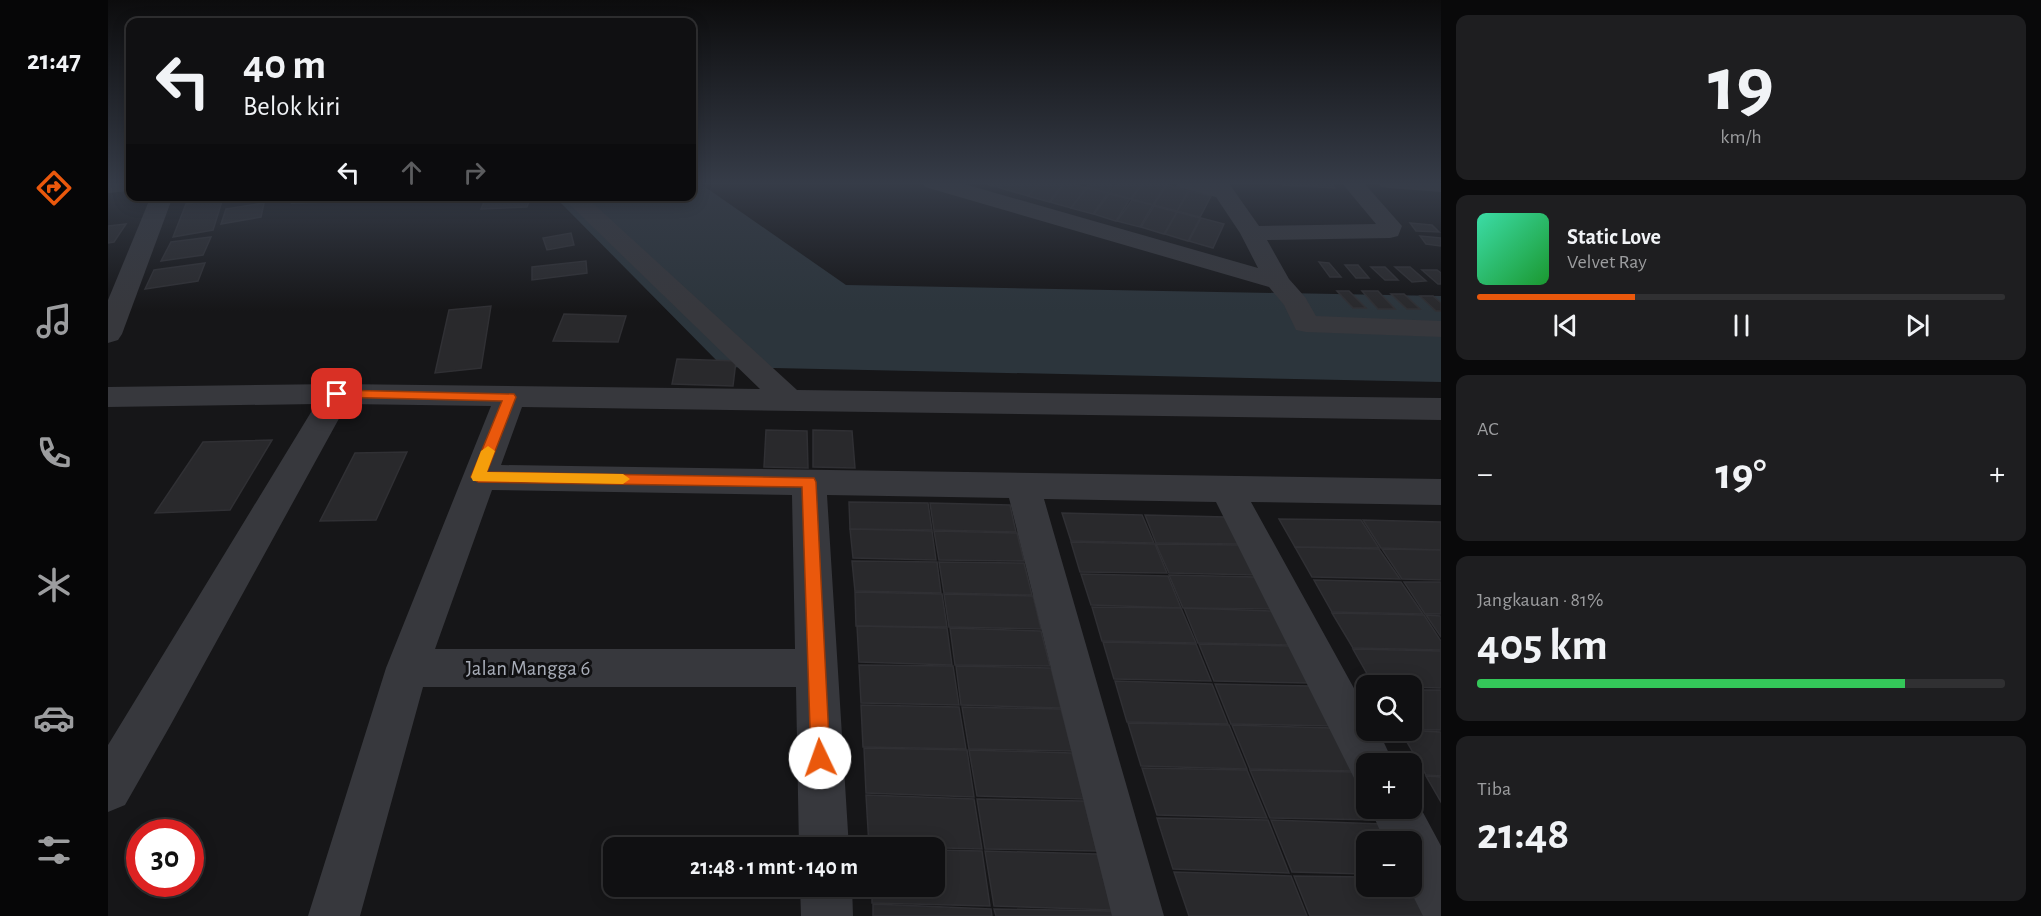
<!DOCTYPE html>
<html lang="id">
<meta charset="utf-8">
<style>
:root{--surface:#101012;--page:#1e1e20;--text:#f1f3f6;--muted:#9c9d9f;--line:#303032;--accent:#ea580c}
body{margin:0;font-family:"Alegreya Sans",sans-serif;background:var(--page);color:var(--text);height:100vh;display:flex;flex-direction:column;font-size:22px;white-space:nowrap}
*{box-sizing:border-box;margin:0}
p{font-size:20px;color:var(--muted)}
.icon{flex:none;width:33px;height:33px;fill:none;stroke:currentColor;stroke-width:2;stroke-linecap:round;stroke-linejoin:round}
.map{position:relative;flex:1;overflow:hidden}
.sheet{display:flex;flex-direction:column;gap:15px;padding:15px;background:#09090a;width:600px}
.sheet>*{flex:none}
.banner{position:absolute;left:18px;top:18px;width:570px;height:183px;border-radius:12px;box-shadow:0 3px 15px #0003,0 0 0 2px var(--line);background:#101012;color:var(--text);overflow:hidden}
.fabs{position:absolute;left:1248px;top:675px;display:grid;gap:12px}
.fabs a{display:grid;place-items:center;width:66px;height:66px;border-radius:12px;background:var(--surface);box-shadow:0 3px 15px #0003,0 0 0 2px var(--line);font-size:30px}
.speed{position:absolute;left:18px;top:819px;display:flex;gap:12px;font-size:30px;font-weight:700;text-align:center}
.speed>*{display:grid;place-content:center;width:78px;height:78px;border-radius:50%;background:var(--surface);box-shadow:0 3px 15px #0003,0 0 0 2px var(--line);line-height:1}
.speed .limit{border:9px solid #d22;background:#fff;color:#111}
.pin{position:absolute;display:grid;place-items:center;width:51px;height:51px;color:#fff;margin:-26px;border-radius:12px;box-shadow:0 3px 9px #0006}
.me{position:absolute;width:66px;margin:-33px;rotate:357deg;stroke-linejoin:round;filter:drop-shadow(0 0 4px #0008)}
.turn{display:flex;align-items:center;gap:21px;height:126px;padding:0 18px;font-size:27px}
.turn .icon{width:78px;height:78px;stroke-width:2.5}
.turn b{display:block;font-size:42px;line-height:51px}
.lanes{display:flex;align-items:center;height:57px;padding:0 18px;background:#0003;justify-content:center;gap:30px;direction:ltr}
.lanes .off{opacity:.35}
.big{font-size:45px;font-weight:600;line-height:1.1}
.sheet .widget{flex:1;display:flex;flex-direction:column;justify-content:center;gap:9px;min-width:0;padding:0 21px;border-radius:12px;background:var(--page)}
.sheet .dial{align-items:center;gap:0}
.dial b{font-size:78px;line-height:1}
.song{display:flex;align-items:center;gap:18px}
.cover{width:72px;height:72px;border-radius:9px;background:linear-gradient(135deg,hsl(160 70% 55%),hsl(130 70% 35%))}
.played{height:6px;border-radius:3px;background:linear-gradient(90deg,var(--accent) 30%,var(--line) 30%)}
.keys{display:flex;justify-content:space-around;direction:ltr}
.heat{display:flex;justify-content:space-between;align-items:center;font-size:33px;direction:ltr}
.charge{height:9px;border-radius:4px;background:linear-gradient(90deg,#34c759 81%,var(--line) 0)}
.trip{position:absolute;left:495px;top:837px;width:342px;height:60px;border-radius:12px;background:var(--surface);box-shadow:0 3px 15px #0003,0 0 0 2px var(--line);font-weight:600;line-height:60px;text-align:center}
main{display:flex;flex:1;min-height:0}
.dock{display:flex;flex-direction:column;width:108px;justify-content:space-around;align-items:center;background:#060607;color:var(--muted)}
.dock .icon{width:42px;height:42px}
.dock .on{color:var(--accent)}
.dock b{font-size:27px;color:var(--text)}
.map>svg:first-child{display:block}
.water{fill:#2c353c}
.building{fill:#29292c;stroke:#303034;stroke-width:1.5}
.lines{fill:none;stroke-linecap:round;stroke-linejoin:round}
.minor{fill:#37383d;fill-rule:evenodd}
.route{fill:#ea580c;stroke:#983908;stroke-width:1.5}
.slow{fill:#f59e0b}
.labels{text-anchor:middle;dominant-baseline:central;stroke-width:6;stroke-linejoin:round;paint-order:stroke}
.near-street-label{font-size:21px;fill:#a8adb8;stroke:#111113}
</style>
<main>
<nav class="dock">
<b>21:47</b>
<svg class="icon on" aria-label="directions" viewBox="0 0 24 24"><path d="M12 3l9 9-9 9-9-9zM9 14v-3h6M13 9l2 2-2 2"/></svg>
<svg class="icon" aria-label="music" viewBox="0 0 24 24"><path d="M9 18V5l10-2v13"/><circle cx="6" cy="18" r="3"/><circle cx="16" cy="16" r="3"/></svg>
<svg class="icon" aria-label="phone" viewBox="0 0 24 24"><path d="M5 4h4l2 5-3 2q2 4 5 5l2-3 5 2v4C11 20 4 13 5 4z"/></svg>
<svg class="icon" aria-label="climate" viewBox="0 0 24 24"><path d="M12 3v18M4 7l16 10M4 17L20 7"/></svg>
<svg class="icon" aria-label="car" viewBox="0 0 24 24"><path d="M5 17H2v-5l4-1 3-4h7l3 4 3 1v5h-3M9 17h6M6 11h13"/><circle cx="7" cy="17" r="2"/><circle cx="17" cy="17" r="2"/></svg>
<svg class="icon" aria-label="filters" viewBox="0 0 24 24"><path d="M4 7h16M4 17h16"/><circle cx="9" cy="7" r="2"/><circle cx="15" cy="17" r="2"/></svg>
</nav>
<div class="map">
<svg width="1333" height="916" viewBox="0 0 1333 916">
<rect width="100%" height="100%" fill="#161618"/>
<!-- water -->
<polygon class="water" points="584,182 590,182 738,285 1333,296 1333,382 615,367 447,197 584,196"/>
<!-- building -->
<g class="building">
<polygon points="881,182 906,182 899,190 879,184"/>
<polygon points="907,182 931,182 920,196 899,190"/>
<polygon points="933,182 957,182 941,202 920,196"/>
<polygon points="958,182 978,188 963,208 942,202"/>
<polygon points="983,182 1007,182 1000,193 979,187"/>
<polygon points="1010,182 1034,182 1023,199 1002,193"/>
<polygon points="1035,182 1058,185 1045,205 1024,199"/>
<polygon points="1173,182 1222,182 1227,188 1175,185"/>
<polygon points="1059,185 1080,191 1069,211 1046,205"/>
<polygon points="979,188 1000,193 985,214 963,208"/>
<polygon points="1081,191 1103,196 1092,217 1069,211"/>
<polygon points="1001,194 1022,199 1008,221 986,214"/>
<polygon points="134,196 173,196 132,202"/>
<polygon points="189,196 230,196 226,202 184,203"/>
<polygon points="423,196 419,207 373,209 378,197"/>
<polygon points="115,198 105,230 65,237 78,204"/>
<polygon points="1024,200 1045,205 1032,227 1009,221"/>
<polygon points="156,203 153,217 113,224 118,209"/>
<polygon points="1046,206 1069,212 1056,234 1033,227"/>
<polygon points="1069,212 1092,218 1080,241 1057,234"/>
<polygon points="1093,218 1116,224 1105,248 1081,241"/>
<polygon points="1302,223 1324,225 1331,232 1308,231"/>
<polygon points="18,224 6,242 0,243 0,226"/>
<polygon points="463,233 466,245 439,250 435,238"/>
<polygon points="1312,236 1333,238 1333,246 1318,244"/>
<polygon points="103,237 95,255 53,261 63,242"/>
<polygon points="478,261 479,273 424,280 424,267"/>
<polygon points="1211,262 1221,263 1233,277 1222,277"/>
<polygon points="97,263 90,281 37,289 46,270"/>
<polygon points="1237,265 1250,265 1261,278 1248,278"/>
<polygon points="1263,267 1277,267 1290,280 1277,280"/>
<polygon points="1287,267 1302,267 1318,281 1304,282"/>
<polygon points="1314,270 1329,270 1333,273 1333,284 1330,284"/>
<polygon points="1229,291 1241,291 1258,308 1245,308"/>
<polygon points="1254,291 1270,291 1287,309 1270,309"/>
<polygon points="1283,294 1296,294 1312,309 1299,309"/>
<polygon points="1312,296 1325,296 1333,303 1333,311 1328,311"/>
<polygon points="383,306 373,368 327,373 341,310"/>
<polygon points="456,314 518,316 510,342 445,341"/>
<polygon points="569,359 628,361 625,386 564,384"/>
<polygon points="658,430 699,431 700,468 656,467"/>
<polygon points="705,430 744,431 747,468 705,467"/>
<polygon points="164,440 122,510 47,513 95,442"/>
<polygon points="299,452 268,520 212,521 247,453"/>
<polygon points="741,502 820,503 824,530 742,529"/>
<polygon points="822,503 902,505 908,532 826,530"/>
<polygon points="954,513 1034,515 1046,543 963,541"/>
<polygon points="1037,515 1118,517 1132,544 1048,543"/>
<polygon points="1171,519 1253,520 1271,548 1187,547"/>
<polygon points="1255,520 1333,522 1333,550 1273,548"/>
<polygon points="742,529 824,531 828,560 745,558"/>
<polygon points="826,531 909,533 916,561 831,560"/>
<polygon points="963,542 1047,544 1059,573 972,572"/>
<polygon points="1048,544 1132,545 1147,575 1061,573"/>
<polygon points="1187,547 1271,549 1292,579 1204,577"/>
<polygon points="1274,549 1333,550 1333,580 1294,579"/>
<polygon points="744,561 829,562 833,593 747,591"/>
<polygon points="831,562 916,563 924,595 836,593"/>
<polygon points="973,574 1060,576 1073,608 983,605"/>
<polygon points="1061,575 1149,577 1165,609 1075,608"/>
<polygon points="1206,580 1293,582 1315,614 1224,612"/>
<polygon points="1296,582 1333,582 1333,614 1317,614"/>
<polygon points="747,592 834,594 839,627 748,626"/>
<polygon points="836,594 925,596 933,629 841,627"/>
<polygon points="984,607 1073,608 1088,643 994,641"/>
<polygon points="1076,608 1165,611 1183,645 1090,643"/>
<polygon points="1224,613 1316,615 1333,641 1333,650 1245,648"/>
<polygon points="1318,615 1333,616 1333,637"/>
<polygon points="749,626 839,628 844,665 751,662"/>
<polygon points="842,628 933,631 942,666 847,665"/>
<polygon points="995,642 1088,644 1103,681 1006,679"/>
<polygon points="1091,644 1183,646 1202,683 1106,681"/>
<polygon points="1245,649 1333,651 1333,688 1266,686"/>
<polygon points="751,665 845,666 851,705 753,703"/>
<polygon points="848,666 943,668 953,708 853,705"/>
<polygon points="1007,681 1104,684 1120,724 1019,722"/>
<polygon points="1107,684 1203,686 1224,726 1123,724"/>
<rect x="1304" y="690" width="29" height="40"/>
<polygon points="753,705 851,707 858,749 755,747"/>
<polygon points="854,707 953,709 964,751 861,749"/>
<polygon points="1020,723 1121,725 1139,769 1033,766"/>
<polygon points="1124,725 1225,728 1248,771 1142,769"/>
<polygon points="1292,730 1333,732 1333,776 1318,775"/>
<polygon points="756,748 859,750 866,797 758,793"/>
<polygon points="861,750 964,753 976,799 869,796"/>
<polygon points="1034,768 1139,770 1159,818 1049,815"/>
<polygon points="1142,770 1248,772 1258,793 1258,808 1267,808 1272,820 1162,818"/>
<polygon points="1318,776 1333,777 1333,802"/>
<polygon points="758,795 866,799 874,849 761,846"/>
<polygon points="869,799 976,801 989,851 877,849"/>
<polygon points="1049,818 1160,820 1181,873 1065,869"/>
<polygon points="1163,820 1274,824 1283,842 1258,842 1258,874 1184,872"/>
<polygon points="826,850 874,851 882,906 764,903 764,886 826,886"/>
<polygon points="877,851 989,854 1004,910 886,906"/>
<polygon points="1066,872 1183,876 1199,916 1081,916"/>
<polygon points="1186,876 1258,877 1258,886 1304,886 1304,881 1321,916 1202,916"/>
<polygon points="765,904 883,909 884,916 765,916"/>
<polygon points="886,909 1004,911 1005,916 888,916"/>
</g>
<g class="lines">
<!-- minor -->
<g class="minor">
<polygon points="0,182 22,182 22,191 0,193"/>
<polygon points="815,182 849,182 1150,268 1132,233 1108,197 1069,187 1067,182 1120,182 1151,226 1268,224 1233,182 1255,182 1294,226 1290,236 1282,238 1159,240 1181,279 1197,297 1208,316 1333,321 1333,337 1198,332 1188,330 1176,305 1161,287 817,187"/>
<polygon points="1271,182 1333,182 1333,192 1281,188 1273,187"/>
<polygon points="43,196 65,196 14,334 10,340 0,343 0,300"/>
<path d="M 453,196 L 477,196 L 689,390 L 1333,398 L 1333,420 L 414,407 L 393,465 L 1333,479 L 1333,505 L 1143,502 L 1258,710 L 1258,730 L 1270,730 L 1286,764 L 1258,764 L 1258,785 L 1247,780 L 1108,502 L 936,499 L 1056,916 L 1004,916 L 901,498 L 719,495 L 741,848 L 691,848 L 688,687 L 315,687 L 252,916 L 200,916 L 278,668 L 383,406 L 239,404 L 62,726 L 17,805 L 0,812 L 0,745 L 208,404 L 0,407 L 0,387 L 229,384 L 652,389 ZM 384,490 L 684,495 L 687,649 L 327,649 Z"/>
<polygon points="1304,792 1333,846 1333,916 1315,916 1300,886 1304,886 1304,842 1277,842 1262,808 1304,808"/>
<polygon points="692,886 744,886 745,916 693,916"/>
</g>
</g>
<!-- sky -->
<linearGradient id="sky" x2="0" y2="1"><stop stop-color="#0c0c0d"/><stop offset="0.59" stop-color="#363c48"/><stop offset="1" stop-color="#363c48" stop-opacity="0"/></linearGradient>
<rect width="1333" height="311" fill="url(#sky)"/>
<!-- route -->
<polygon class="route" points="229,390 406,394 408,397 379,472 706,478 708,482 722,758 719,764 712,767 706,764 703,758 694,487 370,482 363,477 394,401 225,397 223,394"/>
<!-- slow -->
<polygon class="slow" points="380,446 387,451 379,472 515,474 522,479 515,484 365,481 363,477 373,451"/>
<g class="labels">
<!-- near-street labels -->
<g class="near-street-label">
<text x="420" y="668">Jalan Mangga 6</text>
</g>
</g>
</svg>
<div class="fabs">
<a><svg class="icon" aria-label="search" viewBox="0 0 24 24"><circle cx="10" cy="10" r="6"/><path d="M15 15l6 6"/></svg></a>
<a>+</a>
<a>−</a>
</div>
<div class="speed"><div class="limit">30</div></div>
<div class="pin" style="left:229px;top:394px;background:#d93025"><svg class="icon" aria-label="arrive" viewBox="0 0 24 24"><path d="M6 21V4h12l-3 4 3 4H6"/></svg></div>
<svg class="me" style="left:712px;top:758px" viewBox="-20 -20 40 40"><circle r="19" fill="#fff"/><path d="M0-13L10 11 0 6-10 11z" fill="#ea580c"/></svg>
<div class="trip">21:48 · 1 mnt · 140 m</div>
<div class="banner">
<div class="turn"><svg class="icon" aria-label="left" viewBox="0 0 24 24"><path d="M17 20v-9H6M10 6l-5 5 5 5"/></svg><div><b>40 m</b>Belok kiri</div></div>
<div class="lanes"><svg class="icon" aria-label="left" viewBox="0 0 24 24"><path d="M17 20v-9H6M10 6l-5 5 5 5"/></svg><svg class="icon off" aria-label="ahead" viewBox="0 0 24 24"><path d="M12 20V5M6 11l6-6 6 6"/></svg><svg class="icon off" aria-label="right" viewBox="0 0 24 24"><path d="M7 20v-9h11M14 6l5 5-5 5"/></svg></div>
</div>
</div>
<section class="sheet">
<div class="widget dial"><b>19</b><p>km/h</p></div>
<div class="widget">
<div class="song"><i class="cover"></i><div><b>Static Love</b><p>Velvet Ray</p></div></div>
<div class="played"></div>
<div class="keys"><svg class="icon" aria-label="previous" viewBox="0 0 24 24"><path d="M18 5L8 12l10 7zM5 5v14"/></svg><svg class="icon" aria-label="pause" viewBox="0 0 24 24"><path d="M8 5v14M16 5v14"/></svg><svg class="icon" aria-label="next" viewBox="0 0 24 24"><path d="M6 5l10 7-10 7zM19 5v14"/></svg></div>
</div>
<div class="widget"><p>AC</p>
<div class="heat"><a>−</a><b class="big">19°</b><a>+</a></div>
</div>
<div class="widget"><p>Jangkauan · 81%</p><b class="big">405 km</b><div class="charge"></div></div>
<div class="widget"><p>Tiba</p><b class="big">21:48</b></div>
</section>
</main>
